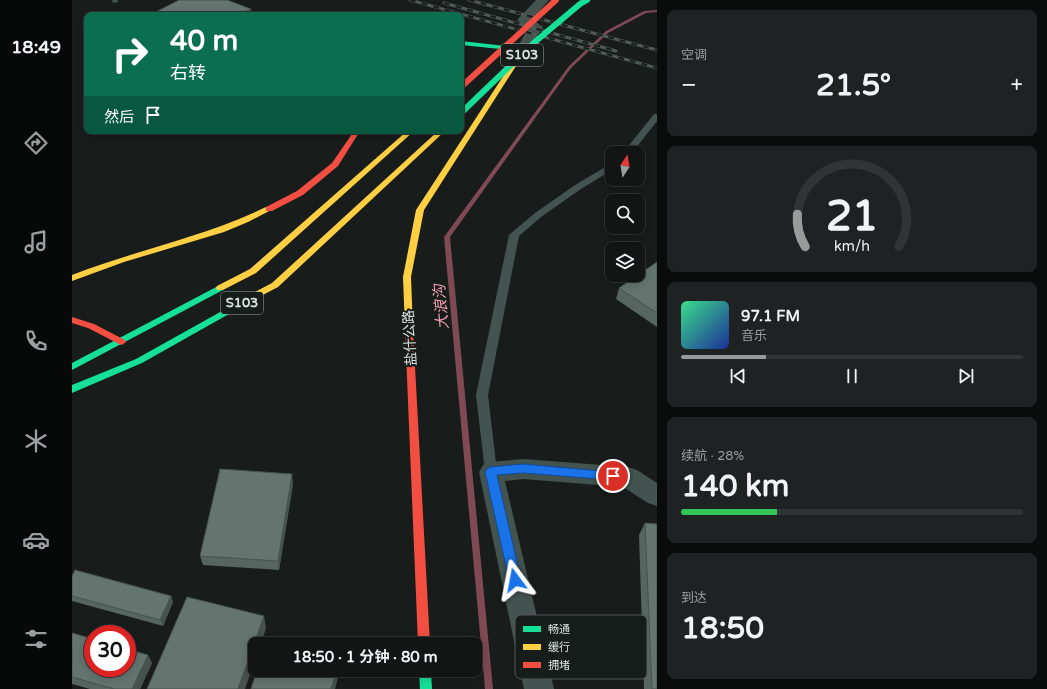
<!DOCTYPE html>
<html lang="zh">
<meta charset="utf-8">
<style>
:root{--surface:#121514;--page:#1f2222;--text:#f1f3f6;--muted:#9c9fa0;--line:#313434;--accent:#979c9a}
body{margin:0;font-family:"Varela Round","Noto Sans SC",sans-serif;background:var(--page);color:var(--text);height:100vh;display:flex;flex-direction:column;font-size:15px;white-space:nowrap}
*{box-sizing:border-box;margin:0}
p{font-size:13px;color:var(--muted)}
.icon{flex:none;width:22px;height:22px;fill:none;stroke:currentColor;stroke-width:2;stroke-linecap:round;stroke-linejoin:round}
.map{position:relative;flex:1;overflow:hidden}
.details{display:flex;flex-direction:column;gap:10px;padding:10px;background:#0a0c0b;width:390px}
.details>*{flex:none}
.hud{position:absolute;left:12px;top:12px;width:380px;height:122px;border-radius:8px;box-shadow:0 2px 10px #0003,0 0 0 1px var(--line);background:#0b6e4f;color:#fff;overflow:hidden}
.needle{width:26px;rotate:12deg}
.tools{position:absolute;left:533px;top:146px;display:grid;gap:8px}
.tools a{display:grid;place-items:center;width:40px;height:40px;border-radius:8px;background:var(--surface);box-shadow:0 2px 10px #0003,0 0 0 1px var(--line);font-size:20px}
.speed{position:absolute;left:12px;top:625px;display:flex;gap:8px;font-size:20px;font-weight:700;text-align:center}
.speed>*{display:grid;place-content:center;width:52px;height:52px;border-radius:50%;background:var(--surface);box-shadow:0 2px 10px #0003,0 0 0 1px var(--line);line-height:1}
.speed .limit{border:6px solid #d22;background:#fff;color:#111}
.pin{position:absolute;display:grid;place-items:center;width:34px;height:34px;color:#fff;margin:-17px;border:2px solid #fff;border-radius:50%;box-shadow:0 1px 4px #0007}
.me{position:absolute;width:44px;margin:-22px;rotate:347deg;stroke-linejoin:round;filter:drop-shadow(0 0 3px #0008)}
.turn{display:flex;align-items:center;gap:14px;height:84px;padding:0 20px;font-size:18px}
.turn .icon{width:52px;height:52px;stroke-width:2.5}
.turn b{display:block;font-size:28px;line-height:34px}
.then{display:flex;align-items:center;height:38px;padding:0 20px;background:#0003;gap:8px;font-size:15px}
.big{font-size:30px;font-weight:700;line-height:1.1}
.details .widget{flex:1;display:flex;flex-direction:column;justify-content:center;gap:6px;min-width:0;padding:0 14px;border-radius:8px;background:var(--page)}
.details .dial{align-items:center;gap:0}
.dial svg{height:104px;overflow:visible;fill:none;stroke:var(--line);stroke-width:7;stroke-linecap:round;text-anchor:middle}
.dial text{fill:var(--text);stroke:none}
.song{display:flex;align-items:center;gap:12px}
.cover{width:48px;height:48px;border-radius:6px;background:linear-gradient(135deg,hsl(150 70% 55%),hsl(230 70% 35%))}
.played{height:4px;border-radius:2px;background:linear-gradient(90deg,var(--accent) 25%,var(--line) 25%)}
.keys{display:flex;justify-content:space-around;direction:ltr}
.heat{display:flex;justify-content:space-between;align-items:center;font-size:22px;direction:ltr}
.charge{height:6px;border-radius:3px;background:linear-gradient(90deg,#34c759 28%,var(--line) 0)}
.trip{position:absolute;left:176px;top:637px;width:234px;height:40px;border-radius:8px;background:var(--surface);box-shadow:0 2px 10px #0003,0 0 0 1px var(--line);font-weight:700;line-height:40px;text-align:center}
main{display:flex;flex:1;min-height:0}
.menu{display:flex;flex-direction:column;width:72px;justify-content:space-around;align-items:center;background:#070808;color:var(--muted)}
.menu .icon{width:28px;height:28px}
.menu .current{color:var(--accent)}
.menu b{font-size:18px;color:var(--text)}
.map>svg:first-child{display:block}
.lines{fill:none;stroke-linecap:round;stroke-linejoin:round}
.stream{fill:#7f4955;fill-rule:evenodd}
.lane{fill:#43534f;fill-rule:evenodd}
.street{fill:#43534f;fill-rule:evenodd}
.fast{fill:#16e098;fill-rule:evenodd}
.slow{fill:#ffcf43;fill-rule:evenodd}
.jam{fill:#f24e42;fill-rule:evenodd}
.rail-casing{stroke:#505b58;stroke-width:3}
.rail{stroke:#171d1b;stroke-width:2;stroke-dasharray:6;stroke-linecap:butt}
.fast-bridge{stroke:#16e098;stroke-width:6}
.jam-bridge{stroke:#f24e42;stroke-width:6}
.wall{fill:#566560}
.shaded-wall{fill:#46524e}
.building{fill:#647570;stroke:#46524e}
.route{fill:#1a73e8;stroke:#114b97}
.labels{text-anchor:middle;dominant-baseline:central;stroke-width:4;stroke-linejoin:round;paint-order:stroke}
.shield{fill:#171d1b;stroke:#a1a6a4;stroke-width:1}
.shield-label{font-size:13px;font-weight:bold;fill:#dce1df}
.street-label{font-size:14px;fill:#dce1df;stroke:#171d1b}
.water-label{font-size:15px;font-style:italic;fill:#fb9fb4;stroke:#171d1b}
.key{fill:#171d1b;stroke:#525856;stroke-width:1}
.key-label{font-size:11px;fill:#dce1df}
</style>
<main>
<nav class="menu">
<b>18:49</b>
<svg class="icon current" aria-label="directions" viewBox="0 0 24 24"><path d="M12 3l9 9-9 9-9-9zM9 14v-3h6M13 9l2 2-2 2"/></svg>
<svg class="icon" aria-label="music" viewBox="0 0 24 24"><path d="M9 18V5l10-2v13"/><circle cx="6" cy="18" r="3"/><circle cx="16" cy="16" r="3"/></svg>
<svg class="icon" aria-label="phone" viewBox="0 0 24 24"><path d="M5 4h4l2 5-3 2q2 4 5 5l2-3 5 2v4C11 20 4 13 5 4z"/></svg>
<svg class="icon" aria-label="climate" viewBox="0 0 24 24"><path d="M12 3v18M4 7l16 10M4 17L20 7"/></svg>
<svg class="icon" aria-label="car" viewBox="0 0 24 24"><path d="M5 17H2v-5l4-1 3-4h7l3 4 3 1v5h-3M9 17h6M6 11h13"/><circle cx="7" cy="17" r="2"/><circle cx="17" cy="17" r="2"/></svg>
<svg class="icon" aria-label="filters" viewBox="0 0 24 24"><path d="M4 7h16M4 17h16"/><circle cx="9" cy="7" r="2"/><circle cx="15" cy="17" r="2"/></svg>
</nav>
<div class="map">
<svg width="585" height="689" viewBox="0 0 585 689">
<rect width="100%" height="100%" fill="#181c1a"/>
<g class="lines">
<!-- stream -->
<polygon class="stream" points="585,10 585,12 574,13 536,33 499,68 378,237 421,689 413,689 372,237 497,66 534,31 572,11"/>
<!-- lane -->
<g class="lane">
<polygon points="40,0 46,0 46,2 41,3"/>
<polygon points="582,114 585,114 585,121 560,153 551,153"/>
<polygon points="540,163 540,170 509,189 469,217 447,236 416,395 425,472 423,476 419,477 415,476 413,472 404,395 437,235 463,213 503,185"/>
</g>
<!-- street -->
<g class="street">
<polygon points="464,0 477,0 460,19 471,27 456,53 451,54 446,53 444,50 456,28 445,20"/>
<polygon points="451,459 556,467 565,470 585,483 585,506 576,503 551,487 451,479 433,481 482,689 452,689 407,472 411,465 419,462"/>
</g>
<!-- fast -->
<g class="fast">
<polygon points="389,41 451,48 454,50 450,56 448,57 445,55 447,51 389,45"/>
<polygon points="148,285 152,288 151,290 0,370 0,363"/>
<polygon points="184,292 187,293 188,295 187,297 70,363 0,393 0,385 64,359"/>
<polygon points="347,670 359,670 360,689 348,689"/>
</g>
<!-- slow -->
<g class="slow">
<polygon points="448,53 451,55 352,210 339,277 341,329 340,331 334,331 333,329 331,277 344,210 445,55"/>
<polygon points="335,131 342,131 184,273 151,290 145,290 144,288 145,286 178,269"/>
<polygon points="366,131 373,131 206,287 187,297 181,297 180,295 181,293 200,283"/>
<path d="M 194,207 L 200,207 L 201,209 L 176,222 L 152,232 L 52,262 L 0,281 L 0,275 C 64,250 132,237 194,207 Z"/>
</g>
<!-- jam -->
<g class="jam">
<polygon points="282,131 288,131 266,166 231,195 200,211 194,211 194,207 225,191 260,163"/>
<polygon points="0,317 22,324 53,340 54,342 50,345 47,344 16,328 0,323"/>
<polygon points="337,326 341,329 358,644 346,644 333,329"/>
</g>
<!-- rail casing -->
<g class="rail-casing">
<g id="rail">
<polyline points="338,0 585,68"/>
<polyline points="397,0 585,50"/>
<polyline points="372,3 544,51"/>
</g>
</g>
<!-- rail -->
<use href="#rail" class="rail"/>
<!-- fast-bridge -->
<polyline class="fast-bridge" points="389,113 464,41 508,4 515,0"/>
<!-- jam-bridge -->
<polyline class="jam-bridge" points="389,87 484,0"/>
</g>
<!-- wall -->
<g class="wall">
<polygon points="585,262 585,327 544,299 547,288"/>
<polygon points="221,484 207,570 131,565 128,556"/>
<polygon points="573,523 585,689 572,689 567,535"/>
<polygon points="0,576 99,596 101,602 91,626 0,601"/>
<polygon points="0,633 80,663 68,689 18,689 0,684"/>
</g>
<!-- shaded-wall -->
<g class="shaded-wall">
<polygon points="179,9 180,15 167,15"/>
<polygon points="220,474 221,484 207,570 206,561"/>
<polygon points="99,596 101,602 91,626 88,620"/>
<polygon points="192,616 194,628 189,644 183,644 183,660 173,689 166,689"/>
<polygon points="76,655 80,663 68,689 60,689"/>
<polygon points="265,670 268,670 263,689 259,689"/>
</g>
<!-- building -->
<g class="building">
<polygon points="107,0 155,0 179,9 167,15 78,15"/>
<polygon points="585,262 585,313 547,288"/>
<polygon points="148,469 220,474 206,561 128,556"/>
<polygon points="573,523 585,524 585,689 580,689"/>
<polygon points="3,570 99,596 88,620 0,596 0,576"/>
<polygon points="115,597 192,616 166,689 75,689"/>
<polygon points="0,633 21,639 21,668 55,668 55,649 76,655 60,689 42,689 0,677"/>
<polygon points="196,639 214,644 194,644"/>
<polygon points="185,670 265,670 259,689 179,689"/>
</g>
<!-- route -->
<polygon class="route" points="451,464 541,472 544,473 546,476 544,479 541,480 451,473 425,475 449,580 447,584 443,586 439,584 437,580 413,472 415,469 418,467"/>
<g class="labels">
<!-- shield labels -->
<g class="shield">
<rect x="429" y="44" width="42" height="22" rx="3"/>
<rect x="149" y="292" width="42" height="22" rx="3"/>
</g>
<g class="shield-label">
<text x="450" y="55">S103</text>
<text x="170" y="303">S103</text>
</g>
<!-- street labels -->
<g class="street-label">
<text transform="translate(338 338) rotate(-93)">盐什公路</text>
</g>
<!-- water labels -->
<g class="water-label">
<text transform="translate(369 307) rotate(-95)">大浪沟</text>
</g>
</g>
<!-- legend -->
<rect x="443" y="615" width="132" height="64" rx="6" class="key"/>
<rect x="451" y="626" width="18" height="6" fill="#16e098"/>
<rect x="451" y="644" width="18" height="6" fill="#ffcf43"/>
<rect x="451" y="662" width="18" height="6" fill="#f24e42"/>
<g class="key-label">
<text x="476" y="633">畅通</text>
<text x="476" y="651">缓行</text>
<text x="476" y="669">拥堵</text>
</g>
</svg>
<div class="tools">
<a><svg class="needle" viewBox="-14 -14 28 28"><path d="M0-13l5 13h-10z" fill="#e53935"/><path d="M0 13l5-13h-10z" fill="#9c9fa0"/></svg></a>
<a><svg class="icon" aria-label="search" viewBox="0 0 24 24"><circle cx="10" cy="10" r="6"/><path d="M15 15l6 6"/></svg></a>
<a><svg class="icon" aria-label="layers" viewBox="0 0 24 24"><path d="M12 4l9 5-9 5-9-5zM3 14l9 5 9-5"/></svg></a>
</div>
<div class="speed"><div class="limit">30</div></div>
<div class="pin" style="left:541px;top:476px;background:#d93025"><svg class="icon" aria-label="arrive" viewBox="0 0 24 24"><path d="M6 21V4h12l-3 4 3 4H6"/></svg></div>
<svg class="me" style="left:443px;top:580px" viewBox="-20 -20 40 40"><path d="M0-17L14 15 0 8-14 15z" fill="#1a73e8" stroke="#fff" stroke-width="4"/></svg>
<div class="trip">18:50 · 1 分钟 · 80 m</div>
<div class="hud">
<div class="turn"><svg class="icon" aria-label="right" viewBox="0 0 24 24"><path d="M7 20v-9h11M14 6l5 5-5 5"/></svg><div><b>40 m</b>右转</div></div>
<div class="then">然后<svg class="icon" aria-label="arrive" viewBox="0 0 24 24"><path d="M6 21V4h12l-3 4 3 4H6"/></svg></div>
</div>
</div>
<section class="details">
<div class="widget"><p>空调</p>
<div class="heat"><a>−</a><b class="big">21.5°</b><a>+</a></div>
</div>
<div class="widget dial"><svg viewBox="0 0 100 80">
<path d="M14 69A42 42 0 1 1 86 69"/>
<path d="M14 69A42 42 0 0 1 8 44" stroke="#979c9a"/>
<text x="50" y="56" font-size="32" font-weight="700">21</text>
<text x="50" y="72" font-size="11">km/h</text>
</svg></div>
<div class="widget">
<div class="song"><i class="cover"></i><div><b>97.1 FM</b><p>音乐</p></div></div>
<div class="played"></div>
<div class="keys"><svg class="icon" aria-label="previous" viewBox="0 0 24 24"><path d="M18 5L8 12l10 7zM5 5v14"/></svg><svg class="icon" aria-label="pause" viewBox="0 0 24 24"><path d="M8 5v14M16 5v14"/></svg><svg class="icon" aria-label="next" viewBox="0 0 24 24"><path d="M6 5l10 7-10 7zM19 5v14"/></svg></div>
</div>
<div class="widget"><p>续航 · 28%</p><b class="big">140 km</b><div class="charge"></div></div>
<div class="widget"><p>到达</p><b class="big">18:50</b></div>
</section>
</main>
